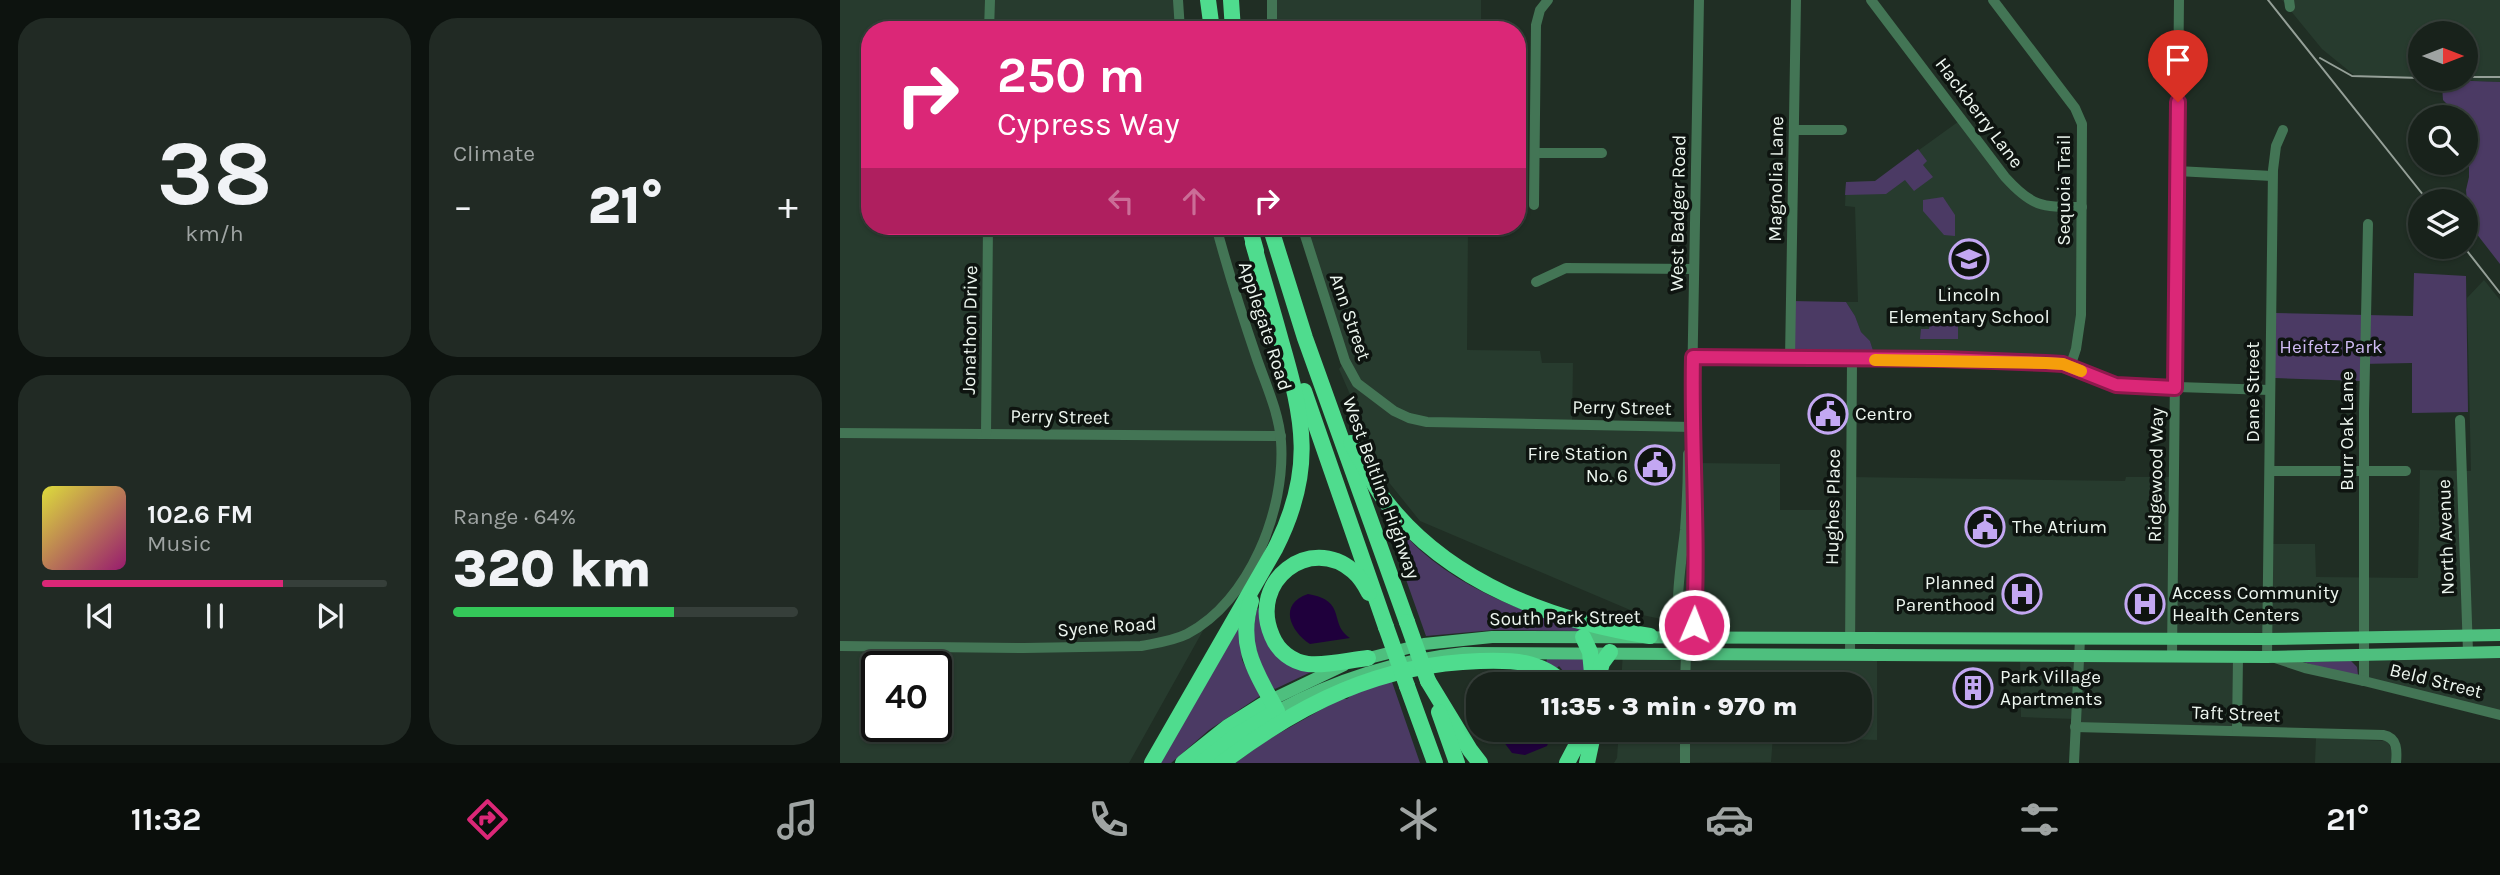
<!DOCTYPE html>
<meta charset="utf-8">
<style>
:root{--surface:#18221b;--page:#212a24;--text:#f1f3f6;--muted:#9fa4a3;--line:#363f3a;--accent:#db2777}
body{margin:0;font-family:Karla,sans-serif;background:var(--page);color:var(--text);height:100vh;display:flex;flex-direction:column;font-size:26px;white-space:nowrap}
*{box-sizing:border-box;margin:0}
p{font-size:23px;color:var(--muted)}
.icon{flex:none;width:38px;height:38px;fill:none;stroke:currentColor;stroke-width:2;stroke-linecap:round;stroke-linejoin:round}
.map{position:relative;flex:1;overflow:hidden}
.sheet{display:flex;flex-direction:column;gap:18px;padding:18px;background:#0d130f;width:840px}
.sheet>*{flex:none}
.hud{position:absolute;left:21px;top:21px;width:665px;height:214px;border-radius:28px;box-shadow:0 2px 5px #0004,0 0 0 2px var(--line);background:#db2777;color:#fff;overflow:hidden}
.needle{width:46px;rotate:90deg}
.fabs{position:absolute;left:1568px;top:21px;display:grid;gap:14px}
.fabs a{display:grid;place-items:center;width:70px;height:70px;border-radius:50%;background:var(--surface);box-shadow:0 2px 5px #0004,0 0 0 2px var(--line);font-size:35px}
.speed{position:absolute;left:21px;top:651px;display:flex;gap:14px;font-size:35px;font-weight:700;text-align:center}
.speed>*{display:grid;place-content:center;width:91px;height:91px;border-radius:50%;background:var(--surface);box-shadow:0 2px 5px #0004,0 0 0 2px var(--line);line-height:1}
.speed .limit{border:4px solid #111;border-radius:10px;background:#fff;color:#111}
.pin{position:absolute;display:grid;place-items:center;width:60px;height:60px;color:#fff;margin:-72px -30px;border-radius:50% 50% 50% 0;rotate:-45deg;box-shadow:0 0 7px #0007}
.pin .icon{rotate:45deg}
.me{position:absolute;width:77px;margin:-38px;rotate:1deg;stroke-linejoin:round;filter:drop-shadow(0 0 5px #0008)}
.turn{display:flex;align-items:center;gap:24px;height:147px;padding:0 21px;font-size:32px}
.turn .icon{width:91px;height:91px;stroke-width:2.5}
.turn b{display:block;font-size:49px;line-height:60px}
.lanes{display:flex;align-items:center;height:66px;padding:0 21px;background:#0003;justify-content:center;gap:35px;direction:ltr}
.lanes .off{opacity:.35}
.big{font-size:52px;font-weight:800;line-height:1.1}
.sheet .tile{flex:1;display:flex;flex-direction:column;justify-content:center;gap:10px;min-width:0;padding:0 24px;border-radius:28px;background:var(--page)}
.sheet .dial{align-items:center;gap:0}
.dial b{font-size:91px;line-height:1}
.song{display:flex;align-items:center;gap:21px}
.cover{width:84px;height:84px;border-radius:10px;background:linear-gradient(135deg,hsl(60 70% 55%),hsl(320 70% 35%))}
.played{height:7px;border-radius:4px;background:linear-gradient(90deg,var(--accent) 70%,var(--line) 70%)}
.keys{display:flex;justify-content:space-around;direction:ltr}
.heat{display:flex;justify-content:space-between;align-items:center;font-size:38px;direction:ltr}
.charge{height:10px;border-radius:5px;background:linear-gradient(90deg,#34c759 64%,var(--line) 0)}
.sheet .tiles{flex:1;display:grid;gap:18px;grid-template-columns:repeat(2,1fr)}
.trip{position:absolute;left:626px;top:672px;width:406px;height:70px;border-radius:28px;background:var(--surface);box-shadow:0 2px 5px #0004,0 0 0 2px var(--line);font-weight:800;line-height:70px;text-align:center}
.tabs{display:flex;height:112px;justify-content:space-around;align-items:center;background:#0a0e0b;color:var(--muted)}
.tabs .icon{width:49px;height:49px}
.tabs .current{color:var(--accent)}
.tabs b{font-size:32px;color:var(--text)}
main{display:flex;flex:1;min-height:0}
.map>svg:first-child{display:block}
.built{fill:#273b2e;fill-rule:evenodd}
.green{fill:#4b3a64}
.water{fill:#1f003c}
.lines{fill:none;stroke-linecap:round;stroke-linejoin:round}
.minor{stroke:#437555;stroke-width:10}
.major{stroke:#4ebf7e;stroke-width:12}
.highway{stroke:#4fdc8e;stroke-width:16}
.rail{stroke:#95a098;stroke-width:2}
.highway-bridge{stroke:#4fdc8e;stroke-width:16}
.route-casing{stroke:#8e194d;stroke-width:18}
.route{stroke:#db2777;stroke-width:12}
.slow{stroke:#f59e0b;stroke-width:12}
.labels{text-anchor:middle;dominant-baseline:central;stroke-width:7;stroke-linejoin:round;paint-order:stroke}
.street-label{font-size:19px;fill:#edf6ef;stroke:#0e1410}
.poi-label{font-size:19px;fill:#edf6ef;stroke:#0e1410;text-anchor:start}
.park-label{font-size:19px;fill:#cfbaf3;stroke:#0e1410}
</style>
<main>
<section class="sheet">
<div class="tiles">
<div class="tile dial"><b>38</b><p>km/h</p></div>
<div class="tile"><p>Climate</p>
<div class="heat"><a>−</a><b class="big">21°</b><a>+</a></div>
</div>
<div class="tile">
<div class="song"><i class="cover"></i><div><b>102.6 FM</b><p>Music</p></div></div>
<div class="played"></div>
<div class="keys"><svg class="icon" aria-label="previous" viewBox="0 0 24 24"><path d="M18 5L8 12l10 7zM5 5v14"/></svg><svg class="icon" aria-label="pause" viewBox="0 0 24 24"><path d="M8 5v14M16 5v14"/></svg><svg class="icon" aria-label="next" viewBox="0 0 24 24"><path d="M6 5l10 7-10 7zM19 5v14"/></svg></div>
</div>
<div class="tile"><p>Range · 64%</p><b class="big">320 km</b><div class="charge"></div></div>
</div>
</section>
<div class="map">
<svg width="1660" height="763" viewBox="0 0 1660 763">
<rect width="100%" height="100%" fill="#202e24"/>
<!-- built -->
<g class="built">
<path d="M 0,0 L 338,0 L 340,30 L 30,30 L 30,226 L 376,226 L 434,408 L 441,469 L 416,557 L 370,618 L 289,763 L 0,763 ZM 37,667 L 96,667 L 96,726 L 37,726 Z"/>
<rect x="432" y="0" width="209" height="30"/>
<path d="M 1442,0 L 1660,0 L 1660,82 L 1514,75 L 1482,49 ZM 1580,33 L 1626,33 L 1626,79 L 1580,79 Z"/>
<polygon points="1122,119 1183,197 1242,207 1241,315 1230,367 1036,360 1030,341 1021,332 1015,316 1006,302 1018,302 1015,207 1005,206 1006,182 1036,181"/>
<polygon points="462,226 628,226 627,350 700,351 702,363 733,363 732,424 853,427 856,463 940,464 940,510 1010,510 1010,477 1285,481 1286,477 1330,477 1333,589 1426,592 1429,544 1475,544 1476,577 1578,578 1580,470 1631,471 1627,298 1644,280 1660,300 1660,635 852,636 831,621 802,615 580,521 547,480 499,369 505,361"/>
<polygon points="783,652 1037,654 1037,740 933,736 931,762 774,763 777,758 779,730 1020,730 1020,684 781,684"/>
<polygon points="1660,652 1660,715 1524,681 1523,654"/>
<polygon points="1180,654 1398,657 1397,731 1235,727 1235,719 1181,717"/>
<polygon points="1476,738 1547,741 1551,748 1551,763 1475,763"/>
</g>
<!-- green -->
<g class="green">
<polygon points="1605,80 1660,82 1660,264 1629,224 1626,190 1629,177 1629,120 1616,113 1603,100 1602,86"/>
<polygon points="1078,149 1087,161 1083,165 1093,177 1074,191 1065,180 1046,194 1005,195 1006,182 1035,181"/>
<polygon points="1103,197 1115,215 1115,236 1104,235 1083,211 1083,200"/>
<polygon points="1574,273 1626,276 1628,412 1572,413 1572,363 1520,364 1520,381 1435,378 1435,313 1573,316"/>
<polygon points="951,301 1006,302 1015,316 1021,332 1030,341 1036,360 950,359"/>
<polygon points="1101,318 1118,318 1118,339 1080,339 1081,329 1089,329 1090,323"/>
<path d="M 540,506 C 553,520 565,536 580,550 C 625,590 686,614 744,629 L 744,631 L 654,630 L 586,636 Z"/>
<path d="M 421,607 L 421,622 L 471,672 L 435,689 L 431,686 C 418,657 409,642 417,609 Z"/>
<polygon points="396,626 399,629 402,660 420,696 369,730 331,763 317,763"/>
<polygon points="707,659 743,659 747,684 734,684 719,666 717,668 706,663"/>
<polygon points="1511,661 1517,667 1518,675 1515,677 1463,662"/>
<polygon points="551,679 580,763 395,763 429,739 500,699 507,699 521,687"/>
</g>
<!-- water -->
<g class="water">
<path d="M 468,594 C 508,601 488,623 510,638 L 470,644 C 450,631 438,604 468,594 Z"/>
<polygon points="655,730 713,730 707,746 685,755 672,753"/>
</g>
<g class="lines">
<!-- minor -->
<g class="minor">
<polyline points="338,0 340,30"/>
<path d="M 1031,0 L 1165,177 C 1193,208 1202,207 1242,207"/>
<polyline points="1153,0 1235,108 1242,124 1241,315 1236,349 1230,367"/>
<polyline points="1449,0 1450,7"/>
<polyline points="149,30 150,0"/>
<polyline points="432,30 432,0"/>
<polyline points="954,130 1002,130"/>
<polyline points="695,153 762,153"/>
<polyline points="1337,171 1432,176"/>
<polyline points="694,205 696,25 700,10 708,0"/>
<polyline points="1528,224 1524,411 1524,681 1660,715"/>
<polyline points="462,226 505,361 517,383 554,411 569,418 587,422 853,427"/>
<polyline points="696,282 726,268 854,269"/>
<polyline points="853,357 1103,360 1206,363 1223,364 1276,385 1430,390"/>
<polyline points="950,359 956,0"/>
<polyline points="1620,420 1628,652"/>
<polyline points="0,433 441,436"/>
<polyline points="146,434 148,226"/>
<polyline points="1430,471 1566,471"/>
<path d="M 842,643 C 833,607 841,566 845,530 C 847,504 848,479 848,454"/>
<path d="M 0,646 L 184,648 L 301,646 C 316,643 333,641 347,634 C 410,601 446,509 441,441 C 439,413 426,385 417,359 C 402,315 388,271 376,226"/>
<polyline points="1010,654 1012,360"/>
<polyline points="1332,656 1339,0"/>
<polyline points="1427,657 1433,170 1436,146 1443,130"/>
<polyline points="1435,658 1465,668 1524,681"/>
<polyline points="845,684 846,653 854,619 855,463 852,391 859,0"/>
<path d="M 1235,727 L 1543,735 C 1558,738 1557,751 1556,763"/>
<polyline points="1397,731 1398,657"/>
<polyline points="845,763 845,730"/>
<polyline points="1234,763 1240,639"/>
</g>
<!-- major -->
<g class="major">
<polyline points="521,660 584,644 652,637 1427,639 1660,635"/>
<polyline points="431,700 504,665"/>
<path d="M 437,711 C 496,679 557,660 624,653 L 1427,657 L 1660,652"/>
</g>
<!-- highway -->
<g class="highway">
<polyline points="368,0 372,30"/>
<polyline points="391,0 393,30"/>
<polyline points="409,226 416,251"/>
<polyline points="430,226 465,338 567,622"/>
<polyline points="464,391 546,627"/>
<path d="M 511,443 C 523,462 532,484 547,503 C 610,583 712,621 810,636"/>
<polyline points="743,637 750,652 753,684"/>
<path d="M 528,658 C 509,660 487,666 468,664 C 452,662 438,651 432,636 C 408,581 470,534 513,571 C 520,577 525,585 529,593"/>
<polyline points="588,681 630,750 640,763"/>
<polyline points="757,682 762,663 770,652"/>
<polyline points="567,686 595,763"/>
<polyline points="599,712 617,763"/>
<path d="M 312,763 L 435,549 C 475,471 464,420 441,341 C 432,308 422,275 413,243"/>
<polyline points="343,763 388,727 431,700"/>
<path d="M 362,763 L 397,735 L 437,711 C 416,672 397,646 411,601"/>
<path d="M 382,763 C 461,703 540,664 640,661 C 672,660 700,660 724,684"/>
<polyline points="727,763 736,746 739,730"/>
<polyline points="747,763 754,730"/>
</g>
<!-- rail -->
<g class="rail">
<polyline points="1428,0 1588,201"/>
<polyline points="1480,58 1512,76 1580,78"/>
<polyline points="1626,77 1660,77"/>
<polyline points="1624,247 1660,293"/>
</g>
<!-- highway-bridge -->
<g class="highway-bridge">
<polyline points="567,622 588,681"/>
<polyline points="546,627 567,686"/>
</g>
</g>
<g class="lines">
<!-- route casing -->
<g class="route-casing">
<path id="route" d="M 854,625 C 859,536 851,447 853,357 L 1103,359 L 1206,363 L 1223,364 L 1276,385 L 1335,388 L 1338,102"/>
</g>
<!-- route -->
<use href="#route" class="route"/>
<!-- slow -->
<polyline class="slow" points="1035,360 1206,363 1223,364 1241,371"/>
</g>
<!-- icons -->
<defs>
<g id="school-ring" transform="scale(2.0125)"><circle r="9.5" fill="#0e1410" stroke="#c3a7f2" stroke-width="1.5"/><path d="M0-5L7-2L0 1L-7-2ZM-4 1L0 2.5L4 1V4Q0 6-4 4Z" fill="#c3a7f2"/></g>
<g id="civic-ring" transform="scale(2.0125)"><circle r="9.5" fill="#0e1410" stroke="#c3a7f2" stroke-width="1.5"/><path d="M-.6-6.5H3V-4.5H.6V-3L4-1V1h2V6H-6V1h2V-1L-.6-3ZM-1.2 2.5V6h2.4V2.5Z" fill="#c3a7f2"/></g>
<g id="hospital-ring" transform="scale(2.0125)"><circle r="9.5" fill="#0e1410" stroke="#c3a7f2" stroke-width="1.5"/><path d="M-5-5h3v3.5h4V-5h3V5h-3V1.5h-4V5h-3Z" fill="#c3a7f2"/></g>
<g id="building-ring" transform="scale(2.0125)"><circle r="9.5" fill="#0e1410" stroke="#c3a7f2" stroke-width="1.5"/><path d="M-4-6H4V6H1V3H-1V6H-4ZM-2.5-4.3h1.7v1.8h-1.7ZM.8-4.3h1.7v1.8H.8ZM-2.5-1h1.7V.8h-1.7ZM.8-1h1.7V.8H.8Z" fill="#c3a7f2"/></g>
</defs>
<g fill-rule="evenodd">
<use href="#school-ring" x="1129" y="259"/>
<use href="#civic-ring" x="988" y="414"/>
<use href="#civic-ring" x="815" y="465"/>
<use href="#civic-ring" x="1145" y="527"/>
<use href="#hospital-ring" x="1182" y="594"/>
<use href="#hospital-ring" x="1305" y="604"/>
<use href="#building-ring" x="1133" y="688"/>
</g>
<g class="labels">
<!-- street labels -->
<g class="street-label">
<text transform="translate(1139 113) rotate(53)">Hackberry Lane</text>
<text transform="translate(936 179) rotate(-89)">Magnolia Lane</text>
<text transform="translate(1224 190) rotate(-90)">Sequoia Trail</text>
<text transform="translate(838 213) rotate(-89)">West Badger Road</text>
<text transform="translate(510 317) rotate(71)">Ann Street</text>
<text transform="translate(425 326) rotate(72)">Applegate Road</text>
<text transform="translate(130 330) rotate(-89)">Jonathon Drive</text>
<text transform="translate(1413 392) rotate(-90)">Dane Street</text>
<text transform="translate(782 408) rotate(1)">Perry Street</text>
<text transform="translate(220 417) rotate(1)">Perry Street</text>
<text transform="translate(1507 431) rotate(-90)">Burr Oak Lane</text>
<text transform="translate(1316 475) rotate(-89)">Ridgewood Way</text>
<text transform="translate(541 488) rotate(70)">West Beltline Highway</text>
<text transform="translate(993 507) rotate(-89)">Hughes Place</text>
<text transform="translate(1606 537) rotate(-92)">North Avenue</text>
<text transform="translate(725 618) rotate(-1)">South Park Street</text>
<text transform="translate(267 627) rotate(-4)">Syene Road</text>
<text transform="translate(1596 681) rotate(14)">Beld Street</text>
<text transform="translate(1396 714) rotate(2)">Taft Street</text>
</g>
<!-- poi labels -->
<g class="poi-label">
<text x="1129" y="295" text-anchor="middle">Lincoln<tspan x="1129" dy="22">Elementary School</tspan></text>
<text x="1015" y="414">Centro</text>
<text x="788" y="454" text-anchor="end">Fire Station<tspan x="788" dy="22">No. 6</tspan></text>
<text x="1172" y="527">The Atrium</text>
<text x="1155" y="583" text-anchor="end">Planned<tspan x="1155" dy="22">Parenthood</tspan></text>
<text x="1332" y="593">Access Community<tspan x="1332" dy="22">Health Centers</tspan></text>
<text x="1160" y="677">Park Village<tspan x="1160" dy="22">Apartments</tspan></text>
</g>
<!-- park labels -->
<g class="park-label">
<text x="1491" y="347">Heifetz Park</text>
</g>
</g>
</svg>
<div class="fabs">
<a><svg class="needle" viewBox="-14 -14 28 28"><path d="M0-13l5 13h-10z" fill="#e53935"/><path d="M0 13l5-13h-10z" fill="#9fa4a3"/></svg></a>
<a><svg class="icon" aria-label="search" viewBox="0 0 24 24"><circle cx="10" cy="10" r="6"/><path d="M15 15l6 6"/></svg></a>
<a><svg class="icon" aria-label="layers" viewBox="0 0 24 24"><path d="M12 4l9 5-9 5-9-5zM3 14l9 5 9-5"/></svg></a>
</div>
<div class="speed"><div class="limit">40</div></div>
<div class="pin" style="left:1338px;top:102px;background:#d93025"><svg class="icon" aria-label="arrive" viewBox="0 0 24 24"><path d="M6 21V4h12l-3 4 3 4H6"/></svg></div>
<svg class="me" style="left:854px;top:625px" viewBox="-20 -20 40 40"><circle r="17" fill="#db2777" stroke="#fff" stroke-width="3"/><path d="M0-11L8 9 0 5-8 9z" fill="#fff"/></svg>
<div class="trip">11:35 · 3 min · 970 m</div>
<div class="hud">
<div class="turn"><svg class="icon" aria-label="right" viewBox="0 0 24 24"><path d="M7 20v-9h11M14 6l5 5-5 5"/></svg><div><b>250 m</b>Cypress Way</div></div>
<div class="lanes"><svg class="icon off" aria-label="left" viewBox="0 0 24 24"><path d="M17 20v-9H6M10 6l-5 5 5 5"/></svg><svg class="icon off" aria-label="ahead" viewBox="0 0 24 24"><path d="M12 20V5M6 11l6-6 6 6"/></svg><svg class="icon" aria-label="right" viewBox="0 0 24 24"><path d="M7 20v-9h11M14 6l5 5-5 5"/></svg></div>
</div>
</div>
</main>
<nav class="tabs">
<b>11:32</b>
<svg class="icon current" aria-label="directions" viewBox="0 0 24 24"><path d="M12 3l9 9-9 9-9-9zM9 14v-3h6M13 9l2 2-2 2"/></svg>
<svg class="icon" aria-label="music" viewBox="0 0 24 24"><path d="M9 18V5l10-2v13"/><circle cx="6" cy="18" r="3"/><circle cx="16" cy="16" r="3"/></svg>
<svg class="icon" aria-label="phone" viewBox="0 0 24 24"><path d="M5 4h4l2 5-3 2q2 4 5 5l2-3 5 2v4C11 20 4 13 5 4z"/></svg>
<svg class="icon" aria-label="climate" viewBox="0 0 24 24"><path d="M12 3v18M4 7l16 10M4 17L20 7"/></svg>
<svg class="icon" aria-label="car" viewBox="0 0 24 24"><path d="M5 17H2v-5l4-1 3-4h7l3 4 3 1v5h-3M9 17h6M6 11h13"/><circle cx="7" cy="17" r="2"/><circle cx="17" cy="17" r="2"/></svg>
<svg class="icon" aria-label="filters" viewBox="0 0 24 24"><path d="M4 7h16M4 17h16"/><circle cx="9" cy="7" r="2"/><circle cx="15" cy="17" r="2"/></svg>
<b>21°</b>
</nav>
